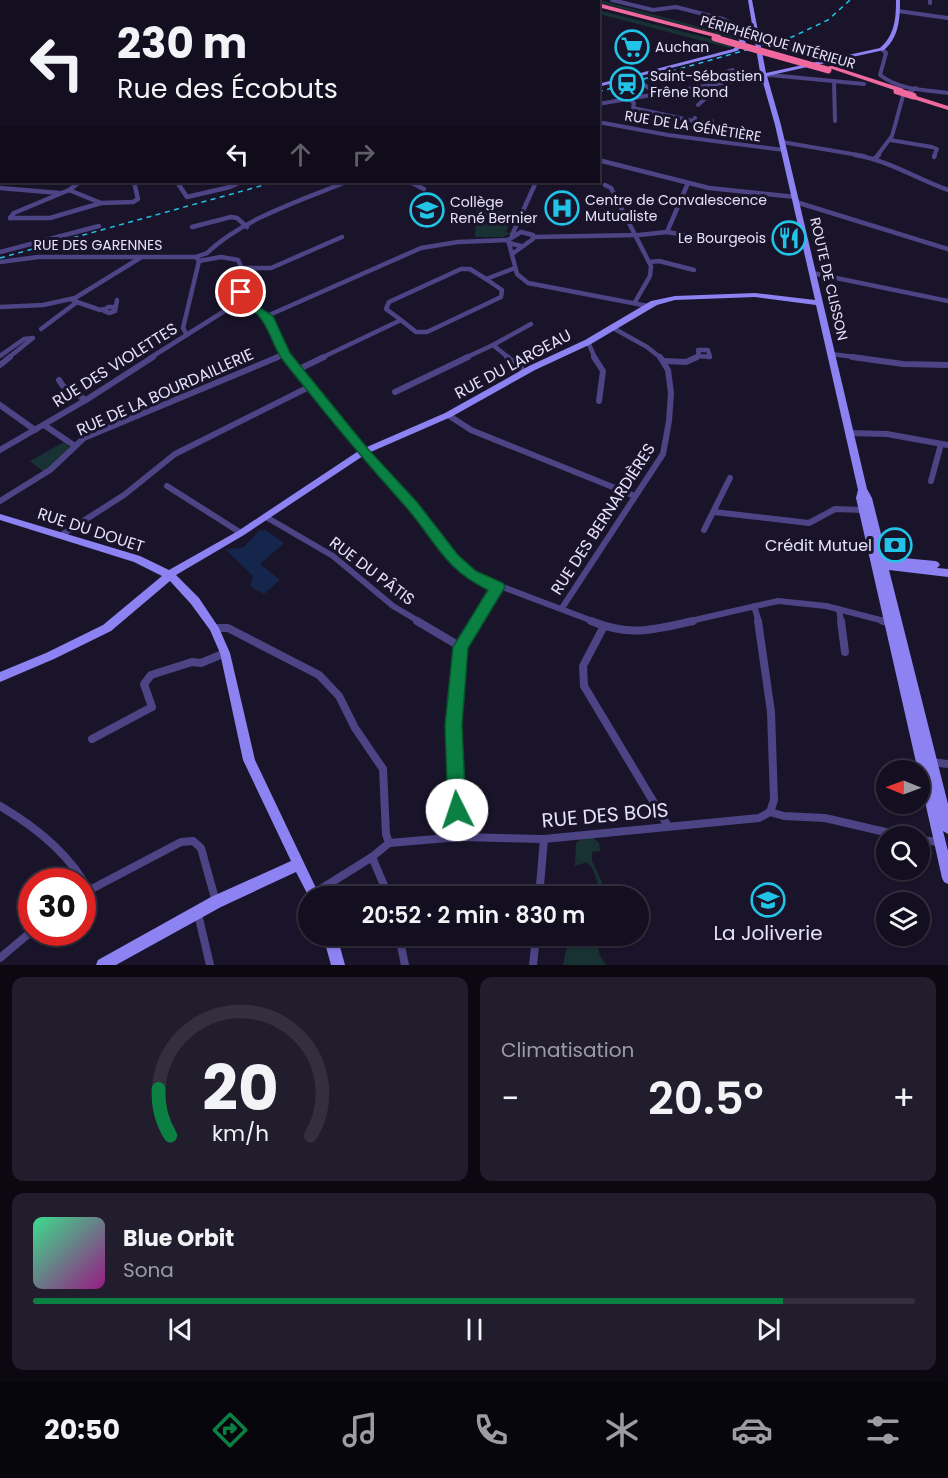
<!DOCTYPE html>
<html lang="fr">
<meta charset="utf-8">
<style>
:root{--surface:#140f20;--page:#211d2d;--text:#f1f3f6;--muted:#9d9ca5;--line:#332f3e;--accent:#0b8043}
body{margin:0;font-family:Poppins,sans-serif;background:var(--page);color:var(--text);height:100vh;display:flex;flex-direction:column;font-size:22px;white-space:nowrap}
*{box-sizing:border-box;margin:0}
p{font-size:20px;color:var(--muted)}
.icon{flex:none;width:33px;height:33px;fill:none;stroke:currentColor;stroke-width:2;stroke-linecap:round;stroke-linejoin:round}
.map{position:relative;height:965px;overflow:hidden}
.sheet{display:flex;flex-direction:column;gap:12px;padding:12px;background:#0b0812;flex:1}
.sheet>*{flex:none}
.top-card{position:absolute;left:0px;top:0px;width:600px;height:183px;box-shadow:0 2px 4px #0004,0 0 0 2px var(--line);background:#140f20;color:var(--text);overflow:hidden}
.needle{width:39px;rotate:271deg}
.fabs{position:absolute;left:876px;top:760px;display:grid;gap:12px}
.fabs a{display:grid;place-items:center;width:54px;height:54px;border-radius:50%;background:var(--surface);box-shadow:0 2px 4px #0004,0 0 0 2px var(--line);font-size:30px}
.speed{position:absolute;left:18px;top:868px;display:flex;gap:12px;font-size:30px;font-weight:700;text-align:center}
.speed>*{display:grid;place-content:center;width:78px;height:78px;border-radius:50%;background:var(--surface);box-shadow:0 2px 4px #0004,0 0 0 2px var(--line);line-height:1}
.speed .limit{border:9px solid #d22;background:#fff;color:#111}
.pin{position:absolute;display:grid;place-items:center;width:51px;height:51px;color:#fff;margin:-26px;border:3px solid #fff;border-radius:50%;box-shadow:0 2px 6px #0007}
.me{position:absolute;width:66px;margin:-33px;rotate:356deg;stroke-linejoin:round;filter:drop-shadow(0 0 4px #0008)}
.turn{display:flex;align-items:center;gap:21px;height:126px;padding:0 18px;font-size:27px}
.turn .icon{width:78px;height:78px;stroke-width:2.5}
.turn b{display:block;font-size:42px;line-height:51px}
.lanes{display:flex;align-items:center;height:57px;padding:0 18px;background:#0003;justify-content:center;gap:30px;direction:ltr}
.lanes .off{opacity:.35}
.big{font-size:45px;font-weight:600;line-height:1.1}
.sheet .widget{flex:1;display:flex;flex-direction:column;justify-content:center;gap:9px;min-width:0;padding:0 21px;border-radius:12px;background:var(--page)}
.sheet .dial{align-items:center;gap:0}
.dial svg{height:156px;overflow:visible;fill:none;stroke:var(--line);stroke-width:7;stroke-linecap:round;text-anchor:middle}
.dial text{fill:var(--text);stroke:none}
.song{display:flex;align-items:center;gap:18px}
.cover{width:72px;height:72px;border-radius:9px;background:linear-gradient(135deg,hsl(150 70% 55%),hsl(310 70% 35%))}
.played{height:6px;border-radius:3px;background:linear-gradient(90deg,var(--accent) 85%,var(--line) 85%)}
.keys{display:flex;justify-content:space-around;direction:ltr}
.heat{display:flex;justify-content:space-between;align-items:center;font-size:33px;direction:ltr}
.sheet .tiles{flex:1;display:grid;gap:12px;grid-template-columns:1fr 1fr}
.widget:last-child{grid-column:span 2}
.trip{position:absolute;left:298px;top:886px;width:351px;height:60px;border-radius:30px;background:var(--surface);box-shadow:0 2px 4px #0004,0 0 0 2px var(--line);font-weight:600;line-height:60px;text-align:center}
.dock{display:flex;height:96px;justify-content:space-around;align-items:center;background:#08060d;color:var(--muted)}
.dock .icon{width:42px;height:42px}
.dock .current{color:var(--accent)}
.dock b{font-size:27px;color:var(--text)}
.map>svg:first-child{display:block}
.green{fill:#183234}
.water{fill:#15264d}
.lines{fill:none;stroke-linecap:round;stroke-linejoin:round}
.street-far3{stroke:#4c4484;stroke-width:4}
.street-far2{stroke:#4c4484;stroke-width:4.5}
.street-far1{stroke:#4c4484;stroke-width:6}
.street{stroke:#4c4484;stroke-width:8}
.secondary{fill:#8d82f2;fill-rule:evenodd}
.highway{fill:#ef689e;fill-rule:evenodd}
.rail{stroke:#21c4e7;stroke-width:1.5;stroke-dasharray:5 4.5;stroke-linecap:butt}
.highway-bridge{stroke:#ef689e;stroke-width:7}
.route{fill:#0b8043;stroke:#07532c;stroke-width:1.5}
.labels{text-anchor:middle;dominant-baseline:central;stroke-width:6;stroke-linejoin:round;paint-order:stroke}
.far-street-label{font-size:14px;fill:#e6e1fc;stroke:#1a142a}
.far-poi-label{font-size:14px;fill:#e6e1fc;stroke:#1a142a;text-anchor:start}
.street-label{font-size:16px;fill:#e6e1fc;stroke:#1a142a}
.poi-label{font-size:16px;fill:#e6e1fc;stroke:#1a142a;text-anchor:end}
.near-street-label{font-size:20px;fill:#e6e1fc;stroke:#1a142a}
.near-poi-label{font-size:20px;fill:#e6e1fc;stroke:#1a142a}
</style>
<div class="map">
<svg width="948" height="965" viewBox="0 0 948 965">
<rect width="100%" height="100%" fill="#1a142a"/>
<!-- green -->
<g class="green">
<polygon points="590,0 599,0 734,36 736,39"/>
<polygon points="598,10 735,45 730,48 599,14"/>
<polygon points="477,207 513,214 506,232 511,233 503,237 475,237"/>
<polygon points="64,442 70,448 44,472 30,461"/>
<polygon points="583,838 593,838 599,843 600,851 592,852 592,861 609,897 602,897 593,869 587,862 575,866 576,843"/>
<polygon points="569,936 579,936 584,943 593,947 603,936 612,936 612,939 598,947 600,956 606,965 563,965"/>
</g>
<!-- water -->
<polygon class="water" points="265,530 284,543 260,564 280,580 264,594 250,586 253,576 225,549 243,548 259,531"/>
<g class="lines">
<!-- street-far3 -->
<g class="street-far3">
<polyline points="415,0 419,2"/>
<polyline points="612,0 653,10 676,7 723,19 740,27"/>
<polyline points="930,0 930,3"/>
<polyline points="137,2 139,0"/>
<polyline points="214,2 217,0"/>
<polyline points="336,2 340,0"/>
<polyline points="898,11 948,18"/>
<path d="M 882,49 L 886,53 L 880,75 C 899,90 925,90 948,93"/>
<polyline points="733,70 722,73 733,81"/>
<polyline points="632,77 658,94"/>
<polyline points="701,78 722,73"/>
<polyline points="834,81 835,121"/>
<polyline points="629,99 634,103 633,108 694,121 695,118"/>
<polyline points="598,104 770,75 864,84"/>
<polyline points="698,105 709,95 702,87"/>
<polyline points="694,121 711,124 712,121"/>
<polyline points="598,122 668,135 784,150"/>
<polyline points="890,140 932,147 937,149 934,156"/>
<polyline points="782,142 864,156"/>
<polyline points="877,156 892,136 903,96 916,88"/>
</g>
<!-- street-far2 -->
<g class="street-far2">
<path d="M 855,155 C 888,160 917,179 948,190"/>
<polyline points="934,157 935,155"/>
<polyline points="875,158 879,155"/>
<polyline points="598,160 709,188 795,197"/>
<polyline points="177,182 187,197 230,187 241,182"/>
<polyline points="410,182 424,189"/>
<polyline points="605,185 611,188 651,266 650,276 635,302"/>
<polyline points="0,188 59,193"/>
<polyline points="69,190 80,182"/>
<polyline points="796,202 948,249"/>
<polyline points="10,218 14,213 69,190 101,203 133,202 138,199 134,182"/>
<polyline points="10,218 50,218 101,203"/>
<polyline points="192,227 231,217 237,218 247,227"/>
<polyline points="667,232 738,244 743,242 737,240 735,243"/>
<polyline points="512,235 536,182"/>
<polyline points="533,237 639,235 667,232 688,183"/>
<polyline points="509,243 517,274 528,283 648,306"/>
<polyline points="0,252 99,226"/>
<path d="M 207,253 C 242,219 302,200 346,182"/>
<polyline points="512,254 533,239 533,235 521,232 508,240 509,243 521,246"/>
<polyline points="199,261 221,257 238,260 243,271 243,302"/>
<polyline points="0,262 38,257 196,257"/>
<polyline points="649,262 659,261 694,270"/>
<polyline points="244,268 271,268 342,237"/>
<polyline points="812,273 948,301"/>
<polyline points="77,302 100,310 105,309"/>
<polyline points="243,302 269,318 289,358"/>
<polyline points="0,307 43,305 75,298 140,258"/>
<polyline points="115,307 108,307 104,311 109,313 115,311 117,300"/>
<polyline points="267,316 421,248 458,242 508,240"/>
<polyline points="401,320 386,309 389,302 461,269 470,269 486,279 515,268"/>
<polyline points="613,328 647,347 661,358"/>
<polyline points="41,329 77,302 71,299"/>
<polyline points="187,335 183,328 199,261 196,257 207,253"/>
<polyline points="588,342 595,358"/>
<polygon points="698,350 708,350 710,357 699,356"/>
<polyline points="831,354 863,358"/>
<polyline points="0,356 24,339 33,338 8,358"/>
<polyline points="150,358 234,305 243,302"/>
<polyline points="274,358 285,354"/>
<polyline points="321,358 401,320 416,332 427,332 501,297 502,290 486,279"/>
<polyline points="465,358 493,345"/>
<polyline points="509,358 493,345 531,324"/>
<polyline points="694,358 699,356"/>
</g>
<!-- street-far1 -->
<g class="street-far1">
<polyline points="287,357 363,452 412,505 453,559 471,575 595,622"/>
<polyline points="507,357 525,372"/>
<polyline points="594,357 603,371 599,401"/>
<polyline points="852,357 903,364 948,365"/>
<polyline points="664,361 686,362 697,357"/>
<polyline points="0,365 10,357"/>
<polyline points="299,369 324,357"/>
<polyline points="59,380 63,386 86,400"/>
<polyline points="395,392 468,357"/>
<polyline points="0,405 35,430"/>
<polyline points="448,415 471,430 635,496"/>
<polyline points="44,425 75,446"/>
<polyline points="849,433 887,434 948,445"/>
<polyline points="0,450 86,400 153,357"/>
<polyline points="931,481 941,444"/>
<polyline points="167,486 241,533"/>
<polyline points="0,501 50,470 84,438 278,357"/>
<polyline points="714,512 809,523 835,509 863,510"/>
<polyline points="266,517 333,556 393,606 420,622"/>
<polyline points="704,530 730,478"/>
<polyline points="63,534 124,495 175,454 311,386"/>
<polyline points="754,606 759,622"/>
<polyline points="562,608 663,454 669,421 671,393 668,370 660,357"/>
<polyline points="839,609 841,622"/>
<polyline points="476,622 498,587"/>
<polyline points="686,622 778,601 826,606 888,622"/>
</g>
<!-- street -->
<g class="street">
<polyline points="417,621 461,647"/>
<path d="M 591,621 C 630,637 654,630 693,621"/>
<polyline points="758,621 771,712 774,800 770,812"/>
<polyline points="841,621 845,652"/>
<polyline points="883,621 888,622"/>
<polyline points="604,626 583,666 584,686 668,826"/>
<polyline points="214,628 228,628 319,675 339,696 355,728 383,769 386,834 389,843"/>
<polyline points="92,739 152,707 144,684 151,675 192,662 201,663 225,653"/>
<polyline points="932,762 948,764"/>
<path d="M 0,806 C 36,827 70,854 89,891"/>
<polyline points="770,812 784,816 825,818 907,837"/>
<polyline points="460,837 453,725 461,647 477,621"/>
<polyline points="920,840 939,842"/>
<polyline points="372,857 389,897"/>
<polyline points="316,892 372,857 389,843 460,837 544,839 759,818 770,812"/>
<polyline points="82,894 181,842 193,841 201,848 216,902"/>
<polyline points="539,897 544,839"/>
<polyline points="198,914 210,965"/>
<polyline points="399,936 405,965"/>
<polyline points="0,958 32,931"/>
<polyline points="533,965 536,936"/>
</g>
<!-- secondary -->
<g class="secondary">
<polygon points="99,0 104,0 103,2 98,2"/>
<polygon points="275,0 280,0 279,2 274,2"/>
<polygon points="494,0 501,2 495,2"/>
<path d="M 748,0 L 752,0 L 766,73 L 880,48 C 895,35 896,18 896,0 L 900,0 C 900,19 899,37 884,50 L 767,76 L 781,125 L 867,489 L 872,498 L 887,558 L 893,557 L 935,561 L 938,562 L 940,565 L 937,568 L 948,569 L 948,577 L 889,570 L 948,804 L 948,834 L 943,831 L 948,851 L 948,884 L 944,882 L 942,878 L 920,779 L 920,771 L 918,771 L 856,498 L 858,490 L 816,305 L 755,297 L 675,300 L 657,305 L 591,344 L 535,370 L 451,417 L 366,454 L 244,535 L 176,575 L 199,598 L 219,628 L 230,653 L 255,760 L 315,886 L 323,892 L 324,897 L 309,897 L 296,872 L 221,907 L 116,965 L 96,965 L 98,960 L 211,897 L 291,861 L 243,760 L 220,653 L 210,630 L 191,604 L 170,581 L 111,631 L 54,659 L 0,682 L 0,672 L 46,653 L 103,625 L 162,576 L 134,562 L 0,520 L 0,514 L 140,556 L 169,570 L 238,531 L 360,450 L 445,413 L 529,366 L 585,340 L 651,301 L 675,296 L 755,293 L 815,300 L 775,125 L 760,72 Z"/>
<polygon points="738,26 742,27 740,30 746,43 737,51 598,87 598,84 733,49 740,43 735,30"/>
<rect x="0" y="38" width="2" height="2"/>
<polygon points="2,163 2,168 0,169 0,164"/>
<polygon points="2,171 2,175 0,176 0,172"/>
<polygon points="323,936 337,936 345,965 331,965"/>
</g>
<!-- highway -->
<g class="highway">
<polygon points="530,0 537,0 529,2"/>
<polygon points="543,0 570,0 573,2 540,2"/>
<polygon points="598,3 720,35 721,36 718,38 598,7"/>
<polygon points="829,66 833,66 904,89 897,91 829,68"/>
<polygon points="910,94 948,106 948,110 910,98"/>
</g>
<!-- rail -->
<g class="rail">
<polyline points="598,92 792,37 828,20 850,0"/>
<polyline points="0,258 275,182"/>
</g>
<!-- highway-bridge -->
<g class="highway-bridge">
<polyline points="581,0 587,2"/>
<polyline points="715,38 828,70"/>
<polyline points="897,91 913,96"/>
</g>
</g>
<!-- route -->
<path class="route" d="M 241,289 L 247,292 L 248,300 L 273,316 L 290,353 L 368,449 L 417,502 L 458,555 L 476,571 L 503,583 L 505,587 L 468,648 L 462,725 L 466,810 L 463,816 L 457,818 L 451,816 L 448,810 L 445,725 L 453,647 L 488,590 C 443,568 437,543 406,507 C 373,470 342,434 311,395 C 301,382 289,369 280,356 C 268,336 266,311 239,304 L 236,292 Z"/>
<!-- icons -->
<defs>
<g id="supermarket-ring" transform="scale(1.725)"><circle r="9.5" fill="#1a142a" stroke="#21c4e7" stroke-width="1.5"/><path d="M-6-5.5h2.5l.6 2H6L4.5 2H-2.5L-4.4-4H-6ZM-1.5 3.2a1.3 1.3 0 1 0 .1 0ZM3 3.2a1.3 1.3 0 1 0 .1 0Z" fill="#21c4e7"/></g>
<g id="station-ring" transform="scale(1.725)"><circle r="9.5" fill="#1a142a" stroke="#21c4e7" stroke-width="1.5"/><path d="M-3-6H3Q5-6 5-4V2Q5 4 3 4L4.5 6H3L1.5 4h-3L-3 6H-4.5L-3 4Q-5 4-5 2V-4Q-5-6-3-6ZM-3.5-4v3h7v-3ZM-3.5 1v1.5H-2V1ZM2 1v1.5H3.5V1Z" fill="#21c4e7"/></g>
<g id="hospital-ring" transform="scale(1.725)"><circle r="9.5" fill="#1a142a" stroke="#21c4e7" stroke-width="1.5"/><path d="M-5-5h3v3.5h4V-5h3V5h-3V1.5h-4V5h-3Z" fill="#21c4e7"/></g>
<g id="school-ring" transform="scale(1.725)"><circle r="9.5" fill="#1a142a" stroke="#21c4e7" stroke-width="1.5"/><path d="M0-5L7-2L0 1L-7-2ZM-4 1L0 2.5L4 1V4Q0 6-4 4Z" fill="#21c4e7"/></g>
<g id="restaurant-ring" transform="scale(1.725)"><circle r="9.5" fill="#1a142a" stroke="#21c4e7" stroke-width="1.5"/><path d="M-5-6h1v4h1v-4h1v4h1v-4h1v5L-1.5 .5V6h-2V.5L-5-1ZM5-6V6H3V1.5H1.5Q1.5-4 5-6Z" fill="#21c4e7"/></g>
<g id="bank-ring" transform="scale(1.725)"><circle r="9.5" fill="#1a142a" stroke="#21c4e7" stroke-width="1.5"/><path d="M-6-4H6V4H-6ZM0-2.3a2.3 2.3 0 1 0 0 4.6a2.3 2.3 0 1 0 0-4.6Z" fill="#21c4e7"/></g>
</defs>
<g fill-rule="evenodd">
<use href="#supermarket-ring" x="632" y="47"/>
<use href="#station-ring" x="627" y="84"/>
<use href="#hospital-ring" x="562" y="208"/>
<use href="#school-ring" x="427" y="210"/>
<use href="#restaurant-ring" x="789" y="238"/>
<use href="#bank-ring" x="895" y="545"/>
<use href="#school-ring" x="768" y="900"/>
</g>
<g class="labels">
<!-- far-street labels -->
<g class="far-street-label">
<text transform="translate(778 42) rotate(16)">PÉRIPHÉRIQUE INTÉRIEUR</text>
<text transform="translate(693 126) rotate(9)">RUE DE LA GÉNÊTIÈRE</text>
<text x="98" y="245">RUE DES GARENNES</text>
<text transform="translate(829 279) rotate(77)">ROUTE DE CLISSON</text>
</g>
<!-- far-poi labels -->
<g class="far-poi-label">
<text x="655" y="47">Auchan</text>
<text x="650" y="76">Saint-Sébastien<tspan x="650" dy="16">Frêne Rond</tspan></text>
<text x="585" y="200">Centre de Convalescence<tspan x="585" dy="16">Mutualiste</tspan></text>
<text x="450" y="202">Collège<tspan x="450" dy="16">René Bernier</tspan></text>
<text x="766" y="238" text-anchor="end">Le Bourgeois</text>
</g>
<!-- street labels -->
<g class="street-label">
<text transform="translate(513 364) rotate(-28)">RUE DU LARGEAU</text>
<text transform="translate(115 365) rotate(-32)">RUE DES VIOLETTES</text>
<text transform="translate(165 392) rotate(-24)">RUE DE LA BOURDAILLERIE</text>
<text transform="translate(603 519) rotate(-57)">RUE DES BERNARDIÈRES</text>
<text transform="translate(91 530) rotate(18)">RUE DU DOUET</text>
<text transform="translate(372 571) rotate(37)">RUE DU PÂTIS</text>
</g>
<!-- poi labels -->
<g class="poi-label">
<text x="872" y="545">Crédit Mutuel</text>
</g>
<!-- near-street labels -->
<g class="near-street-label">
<text transform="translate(605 815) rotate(-5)">RUE DES BOIS</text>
</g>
<!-- near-poi labels -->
<g class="near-poi-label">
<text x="768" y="933">La Joliverie</text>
</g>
</g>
</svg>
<div class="fabs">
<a><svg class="needle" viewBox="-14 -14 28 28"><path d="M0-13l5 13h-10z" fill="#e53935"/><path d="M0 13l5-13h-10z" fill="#9d9ca5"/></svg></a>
<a><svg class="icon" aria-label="search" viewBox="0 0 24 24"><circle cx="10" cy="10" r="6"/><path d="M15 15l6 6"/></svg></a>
<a><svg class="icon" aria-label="layers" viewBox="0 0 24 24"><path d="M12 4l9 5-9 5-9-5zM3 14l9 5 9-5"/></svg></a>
</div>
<div class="speed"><div class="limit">30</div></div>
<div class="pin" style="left:241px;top:292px;background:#d93025"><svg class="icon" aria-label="arrive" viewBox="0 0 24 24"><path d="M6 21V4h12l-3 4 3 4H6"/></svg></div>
<svg class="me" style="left:457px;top:810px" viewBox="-20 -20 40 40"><circle r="19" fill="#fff"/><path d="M0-13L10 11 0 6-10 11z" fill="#0b8043"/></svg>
<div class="trip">20:52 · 2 min · 830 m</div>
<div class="top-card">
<div class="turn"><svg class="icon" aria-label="left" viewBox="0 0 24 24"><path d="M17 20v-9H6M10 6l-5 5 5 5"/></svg><div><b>230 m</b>Rue des Écobuts</div></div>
<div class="lanes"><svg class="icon" aria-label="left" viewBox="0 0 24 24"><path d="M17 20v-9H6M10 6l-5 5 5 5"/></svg><svg class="icon off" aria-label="ahead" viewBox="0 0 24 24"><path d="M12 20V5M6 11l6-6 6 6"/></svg><svg class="icon off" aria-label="right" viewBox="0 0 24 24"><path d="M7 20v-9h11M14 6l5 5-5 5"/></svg></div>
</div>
</div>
<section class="sheet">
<div class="tiles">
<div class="widget dial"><svg viewBox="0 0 100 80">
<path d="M14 69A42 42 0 1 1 86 69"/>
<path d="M14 69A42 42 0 0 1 8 45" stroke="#0b8043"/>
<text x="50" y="56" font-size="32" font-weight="700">20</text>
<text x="50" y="72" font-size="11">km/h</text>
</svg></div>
<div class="widget"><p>Climatisation</p>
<div class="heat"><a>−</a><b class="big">20.5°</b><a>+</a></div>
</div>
<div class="widget">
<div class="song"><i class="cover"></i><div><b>Blue Orbit</b><p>Sona</p></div></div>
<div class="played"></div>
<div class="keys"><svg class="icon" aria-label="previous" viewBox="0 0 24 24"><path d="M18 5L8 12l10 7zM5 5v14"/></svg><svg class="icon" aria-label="pause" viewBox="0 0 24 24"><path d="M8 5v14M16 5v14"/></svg><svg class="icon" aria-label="next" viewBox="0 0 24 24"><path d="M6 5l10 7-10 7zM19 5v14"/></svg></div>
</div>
</div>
</section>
<nav class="dock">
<b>20:50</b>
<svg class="icon current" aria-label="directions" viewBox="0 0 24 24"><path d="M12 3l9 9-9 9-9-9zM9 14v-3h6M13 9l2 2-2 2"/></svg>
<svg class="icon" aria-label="music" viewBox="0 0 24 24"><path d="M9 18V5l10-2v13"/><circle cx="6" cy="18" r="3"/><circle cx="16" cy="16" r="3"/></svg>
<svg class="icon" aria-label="phone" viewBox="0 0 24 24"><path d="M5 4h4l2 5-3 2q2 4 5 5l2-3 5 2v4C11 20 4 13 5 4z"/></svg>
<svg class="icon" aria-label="climate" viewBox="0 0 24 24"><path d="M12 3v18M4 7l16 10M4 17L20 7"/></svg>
<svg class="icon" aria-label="car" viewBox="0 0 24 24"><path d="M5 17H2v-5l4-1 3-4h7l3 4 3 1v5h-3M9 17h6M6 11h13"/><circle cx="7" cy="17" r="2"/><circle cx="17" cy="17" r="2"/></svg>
<svg class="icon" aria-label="filters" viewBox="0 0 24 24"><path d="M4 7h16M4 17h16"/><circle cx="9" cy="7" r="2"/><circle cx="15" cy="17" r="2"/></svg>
</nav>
